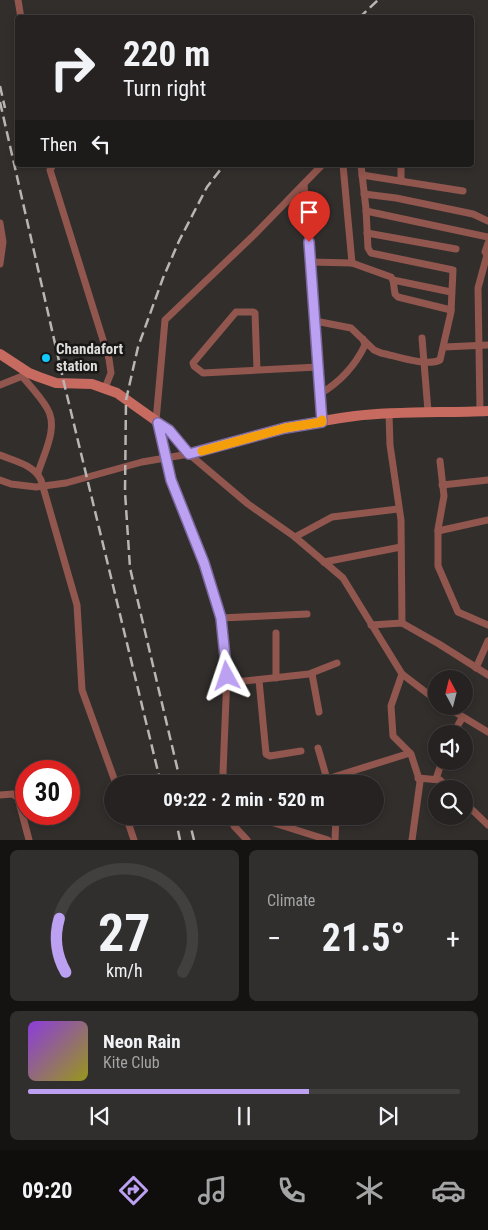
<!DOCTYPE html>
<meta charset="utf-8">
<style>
:root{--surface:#252221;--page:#312f2e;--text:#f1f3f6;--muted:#a3a4a5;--line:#423f3f;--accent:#bca0f2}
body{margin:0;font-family:"Roboto Condensed",sans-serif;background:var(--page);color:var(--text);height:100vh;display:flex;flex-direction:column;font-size:19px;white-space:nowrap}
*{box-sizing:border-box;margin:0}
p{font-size:16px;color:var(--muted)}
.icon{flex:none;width:28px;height:28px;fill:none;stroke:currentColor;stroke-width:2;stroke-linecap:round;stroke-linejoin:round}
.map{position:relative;height:840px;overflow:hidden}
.side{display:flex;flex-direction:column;gap:10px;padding:10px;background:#141312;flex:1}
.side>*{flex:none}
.banner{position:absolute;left:15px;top:15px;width:459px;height:152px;border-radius:5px;box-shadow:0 2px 8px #0003,0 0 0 1px var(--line);background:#252221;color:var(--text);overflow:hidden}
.needle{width:32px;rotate:353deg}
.controls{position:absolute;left:428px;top:670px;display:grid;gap:10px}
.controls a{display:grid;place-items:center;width:45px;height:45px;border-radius:50%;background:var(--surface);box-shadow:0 2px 8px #0003,0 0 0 1px var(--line);font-size:25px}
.speed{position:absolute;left:15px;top:760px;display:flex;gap:10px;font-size:25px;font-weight:700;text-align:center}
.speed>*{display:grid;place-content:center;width:65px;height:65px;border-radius:50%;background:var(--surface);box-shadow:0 2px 8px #0003,0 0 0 1px var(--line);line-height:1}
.speed .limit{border:8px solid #d22;background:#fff;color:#111}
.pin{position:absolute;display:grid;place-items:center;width:42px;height:42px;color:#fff;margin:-51px -21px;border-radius:50% 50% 50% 0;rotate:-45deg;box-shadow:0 0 5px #0007}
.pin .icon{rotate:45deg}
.me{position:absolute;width:55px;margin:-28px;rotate:355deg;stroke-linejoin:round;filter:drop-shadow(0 0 4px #0008)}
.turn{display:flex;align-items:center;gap:18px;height:105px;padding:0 25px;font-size:22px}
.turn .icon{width:65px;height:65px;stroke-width:2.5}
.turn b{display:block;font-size:35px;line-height:42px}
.then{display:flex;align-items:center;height:48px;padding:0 25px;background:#0003;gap:10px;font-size:19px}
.big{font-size:38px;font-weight:700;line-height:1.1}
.side .widget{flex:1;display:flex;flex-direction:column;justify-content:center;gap:8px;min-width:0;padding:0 18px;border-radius:8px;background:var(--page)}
.side .dial{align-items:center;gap:0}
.dial svg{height:130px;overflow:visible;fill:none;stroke:var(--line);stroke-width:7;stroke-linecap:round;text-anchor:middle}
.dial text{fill:var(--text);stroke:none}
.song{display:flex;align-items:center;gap:15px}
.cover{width:60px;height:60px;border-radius:8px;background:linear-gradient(135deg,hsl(270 70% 55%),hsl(60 70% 35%))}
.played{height:5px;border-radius:2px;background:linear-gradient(90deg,var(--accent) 65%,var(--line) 65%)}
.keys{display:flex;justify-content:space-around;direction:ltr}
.heat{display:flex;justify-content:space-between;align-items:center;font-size:28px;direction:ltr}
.side .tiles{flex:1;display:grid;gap:10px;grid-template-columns:1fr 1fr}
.widget:last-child{grid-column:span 2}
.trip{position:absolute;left:104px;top:775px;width:280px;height:50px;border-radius:25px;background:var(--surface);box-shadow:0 2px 8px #0003,0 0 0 1px var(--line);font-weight:700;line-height:50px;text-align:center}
.menu{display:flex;height:80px;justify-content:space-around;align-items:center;background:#0f0e0d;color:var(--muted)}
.menu .icon{width:35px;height:35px}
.menu .selected{color:var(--accent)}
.menu b{font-size:22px;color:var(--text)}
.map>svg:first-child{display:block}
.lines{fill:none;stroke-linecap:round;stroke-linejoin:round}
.minor{stroke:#91564e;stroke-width:7}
.secondary{stroke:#c76a5f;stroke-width:10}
.rail{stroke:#b8b6b4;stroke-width:2.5;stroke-dasharray:10 5;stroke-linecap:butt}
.route-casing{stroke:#7a689d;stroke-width:12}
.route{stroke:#bca0f2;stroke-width:9}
.slow{stroke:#f59e0b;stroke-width:9}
.poi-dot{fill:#11cafb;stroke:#181716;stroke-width:2}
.labels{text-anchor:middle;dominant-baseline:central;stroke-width:5;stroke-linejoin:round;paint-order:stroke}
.poi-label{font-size:15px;font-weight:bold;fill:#dddcda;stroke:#181716;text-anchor:start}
</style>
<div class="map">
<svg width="488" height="840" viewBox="0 0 488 840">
<rect width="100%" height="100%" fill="#312e2c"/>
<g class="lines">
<!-- minor -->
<g class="minor">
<polyline points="18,0 21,18"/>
<polyline points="53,165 50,170 109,359 111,373 105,388"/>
<polyline points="343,165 352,263"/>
<polyline points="401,165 401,181"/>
<polyline points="362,175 463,191"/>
<polyline points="304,184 322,422"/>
<polyline points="364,194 396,198 473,214 488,221"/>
<polyline points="366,211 488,237"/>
<polyline points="0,223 3,242 0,264"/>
<polyline points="367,233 456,249"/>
<polyline points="488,243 485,252 488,256"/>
<polyline points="310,262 352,263 391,277 393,280 451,292"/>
<polyline points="393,280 395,294 398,297 451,310"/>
<path d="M 315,321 L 351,328 L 374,350 L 381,353 C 396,356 426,367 440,360 L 451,312 L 453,270 L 371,253 L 368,248 L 366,209 L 361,165"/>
<polyline points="422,338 428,411"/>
<polyline points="444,347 488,345"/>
<polyline points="257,370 255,313 253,312 236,312 193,363 194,366 203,373 318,367"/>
<path d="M 22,376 C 30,386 40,396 47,408 C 59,427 44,453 38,473"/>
<polyline points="0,385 25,375"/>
<path d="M 320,394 C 340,382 355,366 365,345 L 363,339"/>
<polyline points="480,411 478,288 487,255"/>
<polyline points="389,414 390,445 401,520 402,623"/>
<polyline points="156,421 165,320 254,235 322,165"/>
<polyline points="158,423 171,480 204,563 221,618 227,674 223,773 225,784"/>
<path d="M 0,455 C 15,461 34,465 41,480 L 77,605 L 82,690 L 116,784"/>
<polyline points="440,461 444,496 438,529 438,566 458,612 488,625"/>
<polyline points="0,480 11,484 36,487 66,483 142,462 189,454 248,504 295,537 343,578 402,674 436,700"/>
<polyline points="442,485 488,480"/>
<polyline points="438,531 488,520"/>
<polyline points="295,537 332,517 398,509"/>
<polyline points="324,562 401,547"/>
<polyline points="221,618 307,614"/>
<polyline points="371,625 402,623 439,644 488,675"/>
<polyline points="276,633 276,678"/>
<polyline points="476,668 488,641"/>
<polyline points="312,674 319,712"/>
<polyline points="402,674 391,706 393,736 411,754 420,782 412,840"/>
<polyline points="259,680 266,754 270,756 301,751"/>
<polyline points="226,683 309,674 337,663"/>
<polyline points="445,706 488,732"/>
<polyline points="453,734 462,718"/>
<polyline points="318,748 327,779"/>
<polyline points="418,778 440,780 450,789"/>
<polyline points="436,779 442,761"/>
<polyline points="311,784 410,753"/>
<polyline points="0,795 13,794 18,798 29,840"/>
<polyline points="464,802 488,825"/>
<polyline points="126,816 134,840"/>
<polyline points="230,816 234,826 247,840"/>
<polyline points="252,816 328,840"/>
<polyline points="335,840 336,816"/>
</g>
<!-- secondary -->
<path class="secondary" d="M 0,354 L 29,373 L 39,377 L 56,383 L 92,384 L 117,393 L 169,430 L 189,454 C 244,439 298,423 355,416 C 399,411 444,413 488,411"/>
<!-- rail -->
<g class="rail">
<polyline points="359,18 378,0"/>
<polyline points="0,86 5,108"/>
<polyline points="0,102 64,383 161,784"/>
<polyline points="181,784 130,568 125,492 126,400 138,347 163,278 179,241 207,187 224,165"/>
<polyline points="175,816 180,840"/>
<polyline points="188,816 194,840"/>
</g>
</g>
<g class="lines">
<!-- route casing -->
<g class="route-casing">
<polyline id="route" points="227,676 221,618 204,563 171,480 158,423 169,430 189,454 285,428 322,422 309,242"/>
</g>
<!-- route -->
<use href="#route" class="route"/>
<!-- slow -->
<polyline class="slow" points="202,451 285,428 322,422 322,420"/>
</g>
<!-- markers -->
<circle class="poi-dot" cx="46" cy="358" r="5"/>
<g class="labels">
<!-- poi labels -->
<g class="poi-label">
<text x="56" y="349">Chandafort<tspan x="56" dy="17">station</tspan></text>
</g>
</g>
</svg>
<div class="controls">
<a><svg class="needle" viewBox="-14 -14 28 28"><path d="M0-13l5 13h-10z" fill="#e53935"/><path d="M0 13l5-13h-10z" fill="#a3a4a5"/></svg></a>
<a><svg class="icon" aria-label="sound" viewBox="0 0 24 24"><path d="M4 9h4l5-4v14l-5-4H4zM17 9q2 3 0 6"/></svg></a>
<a><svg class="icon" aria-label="search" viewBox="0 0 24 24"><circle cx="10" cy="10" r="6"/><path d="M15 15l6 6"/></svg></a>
</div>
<div class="speed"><div class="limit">30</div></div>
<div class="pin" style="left:309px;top:242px;background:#d93025"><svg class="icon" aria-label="arrive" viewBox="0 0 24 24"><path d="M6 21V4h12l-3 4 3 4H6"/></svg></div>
<svg class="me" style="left:227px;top:676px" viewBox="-20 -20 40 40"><path d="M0-17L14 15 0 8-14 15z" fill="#bca0f2" stroke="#fff" stroke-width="4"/></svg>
<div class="trip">09:22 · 2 min · 520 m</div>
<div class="banner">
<div class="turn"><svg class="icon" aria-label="right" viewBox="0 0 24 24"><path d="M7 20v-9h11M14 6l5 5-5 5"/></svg><div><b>220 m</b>Turn right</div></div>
<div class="then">Then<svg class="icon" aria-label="left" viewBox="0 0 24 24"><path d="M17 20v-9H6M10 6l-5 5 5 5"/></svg></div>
</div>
</div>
<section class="side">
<div class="tiles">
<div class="widget dial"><svg viewBox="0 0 100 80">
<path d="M14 69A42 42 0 1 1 86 69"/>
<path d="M14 69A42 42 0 0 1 10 36" stroke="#bca0f2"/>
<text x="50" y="56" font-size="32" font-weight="700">27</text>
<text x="50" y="72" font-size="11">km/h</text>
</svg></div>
<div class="widget"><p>Climate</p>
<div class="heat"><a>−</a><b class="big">21.5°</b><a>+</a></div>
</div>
<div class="widget">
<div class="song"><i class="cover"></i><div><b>Neon Rain</b><p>Kite Club</p></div></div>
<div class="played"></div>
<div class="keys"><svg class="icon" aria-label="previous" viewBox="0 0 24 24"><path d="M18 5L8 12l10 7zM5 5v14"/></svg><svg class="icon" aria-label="pause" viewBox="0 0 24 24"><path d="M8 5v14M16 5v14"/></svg><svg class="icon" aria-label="next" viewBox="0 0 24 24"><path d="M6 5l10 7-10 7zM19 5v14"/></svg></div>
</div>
</div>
</section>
<nav class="menu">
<b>09:20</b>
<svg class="icon selected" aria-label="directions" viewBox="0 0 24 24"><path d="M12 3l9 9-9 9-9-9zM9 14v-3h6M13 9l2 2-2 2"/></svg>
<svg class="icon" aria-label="music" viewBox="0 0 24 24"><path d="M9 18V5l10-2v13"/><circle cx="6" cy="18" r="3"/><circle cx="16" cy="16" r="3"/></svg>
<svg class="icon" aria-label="phone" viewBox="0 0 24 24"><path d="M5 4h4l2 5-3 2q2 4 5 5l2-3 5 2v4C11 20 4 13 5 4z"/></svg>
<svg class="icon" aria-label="climate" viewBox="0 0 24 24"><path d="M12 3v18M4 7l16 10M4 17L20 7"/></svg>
<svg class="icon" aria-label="car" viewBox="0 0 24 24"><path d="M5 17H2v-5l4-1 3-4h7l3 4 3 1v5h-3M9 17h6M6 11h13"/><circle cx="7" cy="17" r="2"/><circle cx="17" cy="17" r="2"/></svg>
</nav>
